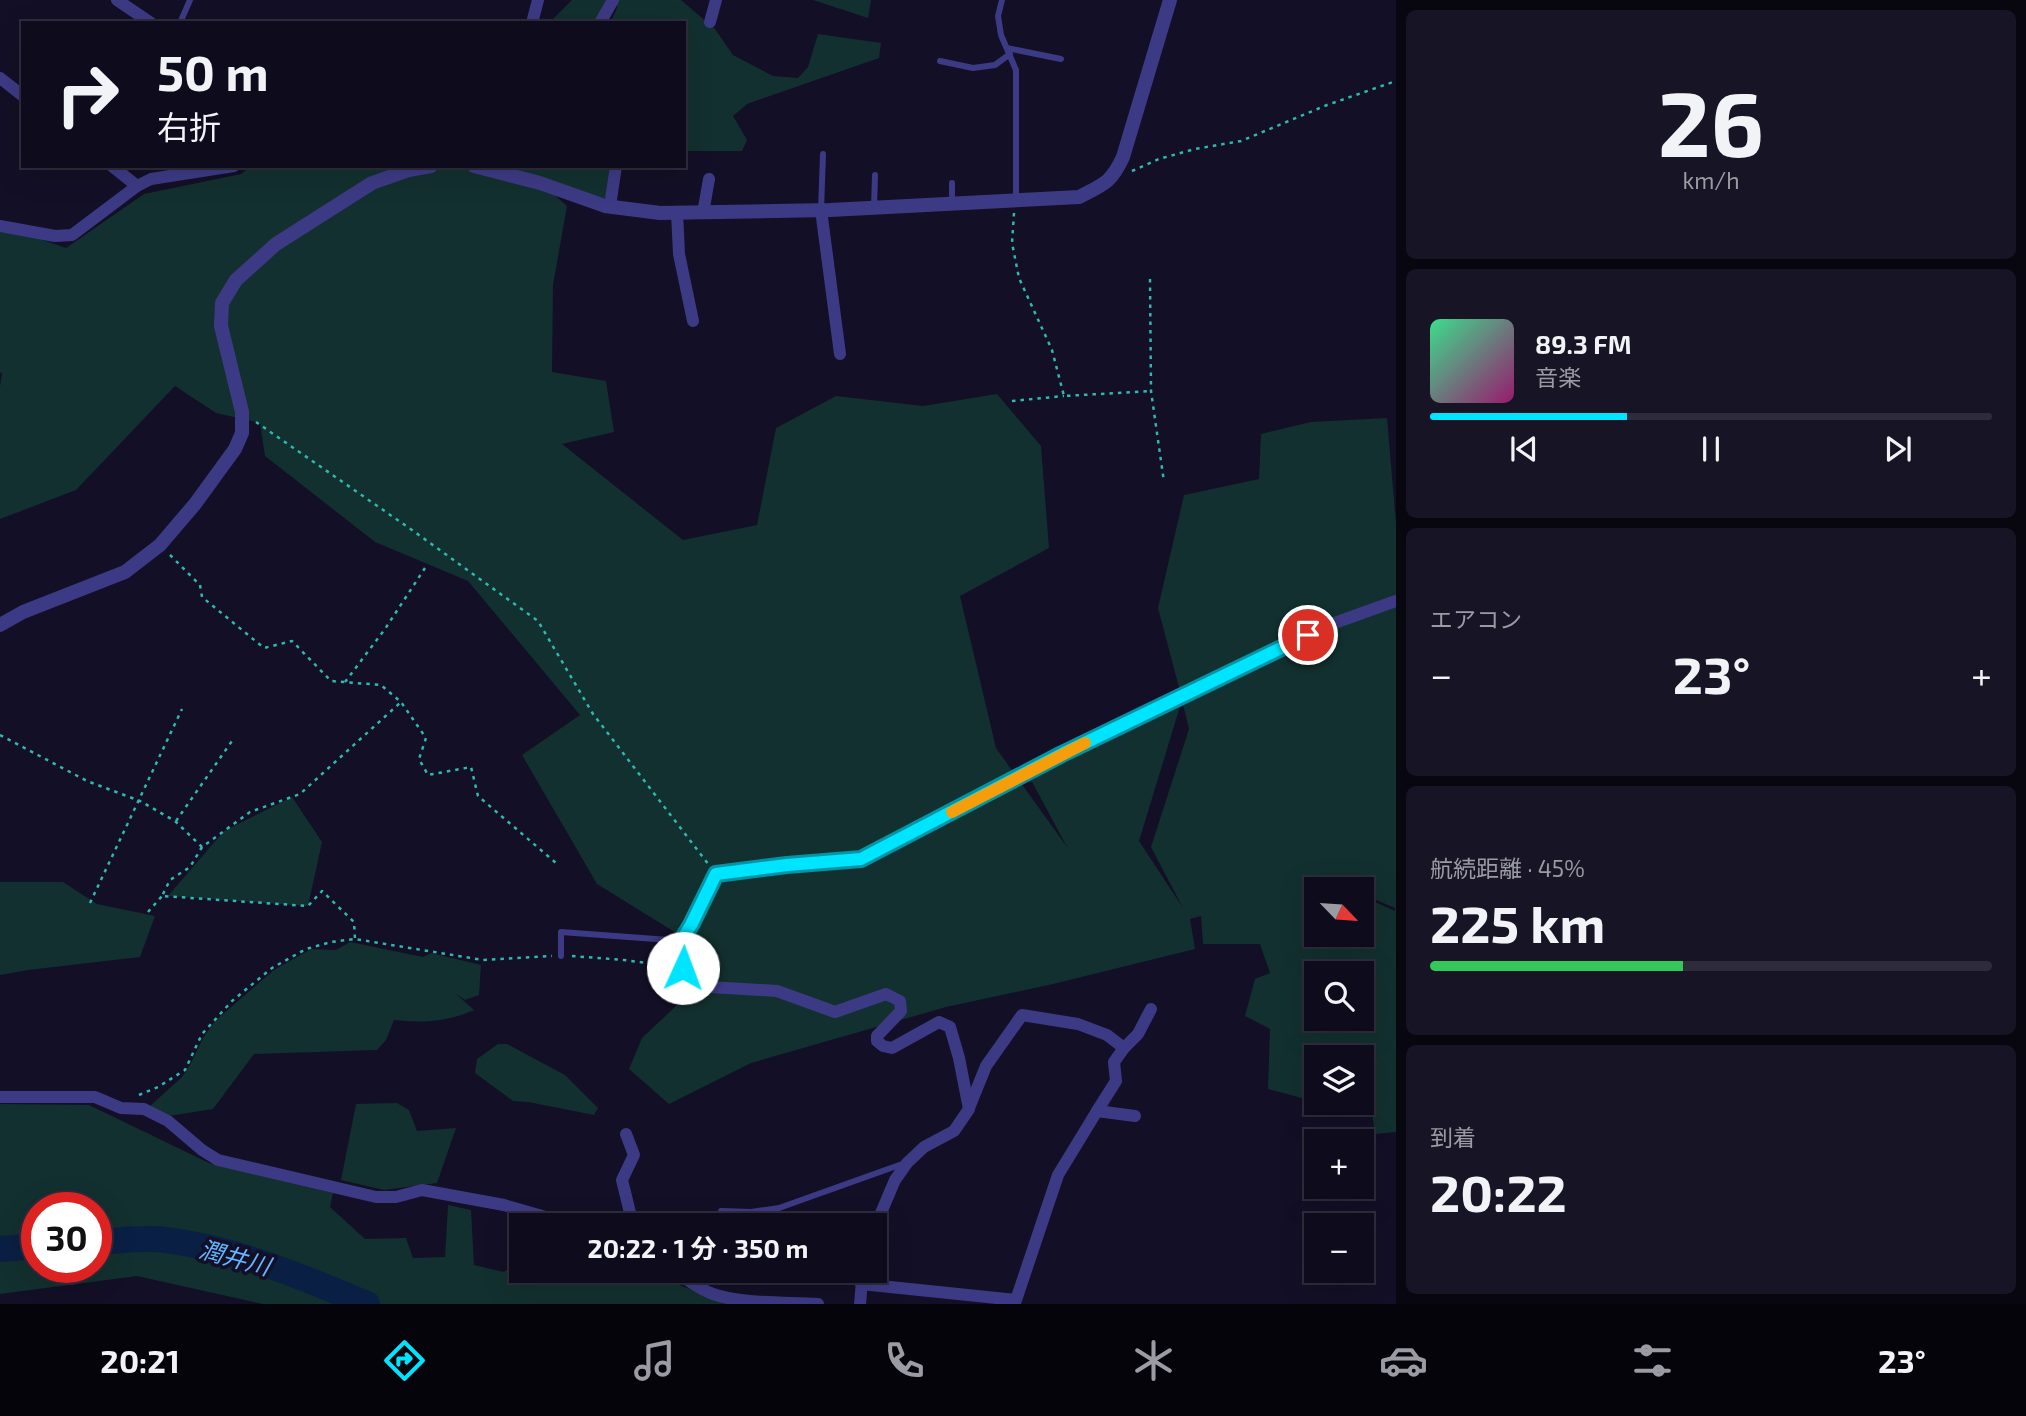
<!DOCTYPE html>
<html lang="ja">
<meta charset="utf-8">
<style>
:root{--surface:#0e0b1c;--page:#171425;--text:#f1f3f6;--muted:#9b9ba3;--line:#2e2b3b;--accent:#00e5ff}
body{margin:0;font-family:"Exo 2","Noto Sans JP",sans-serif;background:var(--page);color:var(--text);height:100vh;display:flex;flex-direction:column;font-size:26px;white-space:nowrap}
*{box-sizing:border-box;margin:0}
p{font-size:23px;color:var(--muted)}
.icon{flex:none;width:38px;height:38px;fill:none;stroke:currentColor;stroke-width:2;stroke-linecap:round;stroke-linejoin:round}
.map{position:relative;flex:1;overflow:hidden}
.side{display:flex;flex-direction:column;gap:10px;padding:10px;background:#08060f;width:630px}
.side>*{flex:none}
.guide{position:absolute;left:21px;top:21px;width:665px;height:147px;border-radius:0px;box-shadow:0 7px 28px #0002,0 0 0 2px var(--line);background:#0e0b1c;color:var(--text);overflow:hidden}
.needle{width:46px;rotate:115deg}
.buttons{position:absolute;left:1304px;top:877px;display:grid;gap:14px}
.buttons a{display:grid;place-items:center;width:70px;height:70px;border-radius:0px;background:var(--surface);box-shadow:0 7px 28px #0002,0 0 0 2px var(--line);font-size:35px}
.speed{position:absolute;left:21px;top:1192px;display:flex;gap:14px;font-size:35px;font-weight:700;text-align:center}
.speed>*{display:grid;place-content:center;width:91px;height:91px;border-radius:50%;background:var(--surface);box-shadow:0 7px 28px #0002,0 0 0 2px var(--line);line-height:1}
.speed .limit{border:10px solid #d22;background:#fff;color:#111}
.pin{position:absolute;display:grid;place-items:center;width:60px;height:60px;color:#fff;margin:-30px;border:4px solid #fff;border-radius:50%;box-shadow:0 2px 7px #0007}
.me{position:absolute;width:77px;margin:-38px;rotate:2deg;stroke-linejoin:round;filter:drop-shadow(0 0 5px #0008)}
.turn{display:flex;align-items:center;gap:24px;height:147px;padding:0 21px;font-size:32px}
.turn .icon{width:91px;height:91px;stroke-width:2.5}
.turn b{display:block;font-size:49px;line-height:60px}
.big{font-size:52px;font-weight:700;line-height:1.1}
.side .widget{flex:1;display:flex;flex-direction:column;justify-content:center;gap:10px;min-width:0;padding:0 24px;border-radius:10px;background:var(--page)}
.side .dial{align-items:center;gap:0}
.dial b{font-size:91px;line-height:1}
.song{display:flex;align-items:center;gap:21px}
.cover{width:84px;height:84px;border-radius:10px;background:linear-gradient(135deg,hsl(150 70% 55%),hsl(320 70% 35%))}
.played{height:7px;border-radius:4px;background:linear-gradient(90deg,var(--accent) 35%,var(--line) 35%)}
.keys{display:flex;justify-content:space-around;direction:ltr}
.heat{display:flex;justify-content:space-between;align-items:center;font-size:38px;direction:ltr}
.charge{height:10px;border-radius:5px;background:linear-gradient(90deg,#34c759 45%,var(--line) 0)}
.trip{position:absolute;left:509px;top:1213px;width:378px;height:70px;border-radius:0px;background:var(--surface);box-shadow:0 7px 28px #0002,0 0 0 2px var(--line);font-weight:700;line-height:70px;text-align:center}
.menu{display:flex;height:112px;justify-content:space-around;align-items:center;background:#06040b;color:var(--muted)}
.menu .icon{width:49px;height:49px}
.menu .active{color:var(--accent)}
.menu b{font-size:32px;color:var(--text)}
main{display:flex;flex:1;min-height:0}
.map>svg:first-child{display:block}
.green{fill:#12302f;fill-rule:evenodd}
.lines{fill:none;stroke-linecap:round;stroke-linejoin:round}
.river{stroke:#0a1f44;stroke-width:26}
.path{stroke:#2fb8b0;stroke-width:2.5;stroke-dasharray:3.5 5;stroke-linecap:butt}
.service{stroke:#3d3a85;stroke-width:6}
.minor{stroke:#3d3a85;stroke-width:12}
.tertiary{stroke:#3d3a85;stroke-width:14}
.route-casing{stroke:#0095a6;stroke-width:18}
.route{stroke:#00e5ff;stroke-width:12}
.slow{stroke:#f59e0b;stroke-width:12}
.labels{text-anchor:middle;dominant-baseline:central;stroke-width:7;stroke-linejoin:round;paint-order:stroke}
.water-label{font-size:24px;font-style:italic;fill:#62b6ff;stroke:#130f26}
</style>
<main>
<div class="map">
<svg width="1396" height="1304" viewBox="0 0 1396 1304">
<rect width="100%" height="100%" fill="#130f26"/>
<!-- green -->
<g class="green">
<polygon points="572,0 606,0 597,23 549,23"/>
<polygon points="617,0 681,0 715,29 733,55 773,76 798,78 808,67 818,34 881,43 879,58 747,104 733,116 747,140 742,151 684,151 684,23 610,23 617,8"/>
<polygon points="813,0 871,0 868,18"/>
<path d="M 251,166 L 620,166 L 607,199 L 542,184 L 567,206 L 553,285 L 552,372 L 606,381 L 614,432 L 562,444 L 683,540 L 757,525 L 776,428 L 836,396 L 923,406 L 997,394 L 1041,446 L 1049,548 L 960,596 L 996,748 L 1067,847 L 1031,780 L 1182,699 L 1158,608 L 1184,495 L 1259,479 L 1261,434 L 1311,422 L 1387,418 L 1396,523 L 1396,1132 L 1375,1134 L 1369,1094 L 1362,1093 L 1362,1057 L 1316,1057 L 1316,1091 L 1313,1101 L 1268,1089 L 1270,1029 L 1245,1016 L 1255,979 L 1270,973 L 1260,944 L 1203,944 L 1201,916 L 1190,919 L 1195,949 L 1053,984 L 946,1007 L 751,1063 L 669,1104 L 629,1069 L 642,1038 L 695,988 L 673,931 L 597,884 L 522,755 L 580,715 L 468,581 L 375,542 L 265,456 L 260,423 L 216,413 L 175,386 L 76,490 L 0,519 L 0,386 L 2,374 L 0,372 L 0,225 L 66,248 L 144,194 L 241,174 ZM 1182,700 L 1189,729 L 1151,847 L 1183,908 L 1139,841 ZM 1348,888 L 1362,889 L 1362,894 L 1395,908 L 1395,911 L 1362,896 L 1362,934 L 1316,934 L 1316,889 ZM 1316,973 L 1362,973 L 1362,1018 L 1316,1018 Z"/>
<polygon points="292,797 322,842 308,906 168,896 224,831"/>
<polygon points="0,882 63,882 97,904 155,916 140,957 28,970 0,975"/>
<path d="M 350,942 L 423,957 L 431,953 L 481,965 L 479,995 L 465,1000 L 455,993 L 474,1010 C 447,1022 423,1023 394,1020 L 386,1040 L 377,1050 L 254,1054 L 213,1109 L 169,1116 L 150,1106 L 182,1077 L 190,1065 L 203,1038 L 215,1021 L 274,970 L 311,949 L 336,950 Z"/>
<polygon points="498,1044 507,1044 565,1075 598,1108 594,1115 528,1102 513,1101 475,1073 477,1059"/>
<polygon points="397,1103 409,1110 417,1131 456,1128 437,1183 384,1190 341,1180 356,1104"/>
<path d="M 0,1104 L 89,1105 L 209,1163 L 333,1193 L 330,1207 L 365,1239 L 406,1238 L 413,1258 L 445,1257 L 448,1205 L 471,1210 L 474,1265 L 504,1272 L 521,1259 L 522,1270 L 622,1270 L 644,1273 L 733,1304 L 263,1304 L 137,1276 L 0,1294 ZM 37,1208 L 96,1208 L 96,1267 L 37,1267 Z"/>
</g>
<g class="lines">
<!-- river -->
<g class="river">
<path d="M 96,1242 C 119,1241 144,1237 166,1240 C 237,1249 302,1277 367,1304"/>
<polyline points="0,1249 37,1246"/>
</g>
<!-- path -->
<g class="path">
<polyline points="1132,171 1159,159 1195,149 1241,141 1327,105 1396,81"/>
<polyline points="1014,213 1012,243 1019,278 1052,350 1064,396 1151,391"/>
<polyline points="1150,279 1151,391 1164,482"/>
<polyline points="1012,401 1064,396"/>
<polyline points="256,422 412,530 538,621 593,714 709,865"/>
<polyline points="170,555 200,585 202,597 264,648 292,641 331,681 381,685 401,702 426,738 419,759 428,775 471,767 478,796 556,863"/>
<polyline points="345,682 385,629 425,568"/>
<polyline points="0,735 87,781 140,801 175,821 202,847 250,812 300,794 401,702"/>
<polyline points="176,821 232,741"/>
<polyline points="202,847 190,867 170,880 162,896 308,906 322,891 354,922 355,939"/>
<polyline points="90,903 182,709"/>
<polyline points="148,912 162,896"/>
<polyline points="572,956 624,960 655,964 667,955"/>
<polyline points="139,1095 158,1087 185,1070 202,1034 232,1001 272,968 306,949 331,942 355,939 483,960 552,956"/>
</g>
<!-- service -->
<g class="service">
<polyline points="1002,0 998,16 1001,35 1016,70 1016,199"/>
<polyline points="180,23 190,0"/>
<polyline points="1007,48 1061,59"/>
<polyline points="940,61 973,68 995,65 1010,54"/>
<polyline points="952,183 952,203"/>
<polyline points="874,208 875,175"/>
<polyline points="821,210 823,154"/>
<polyline points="561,956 561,932 669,940 677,948"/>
<polyline points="721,1211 751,1212 779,1208 905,1163"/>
<polyline points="754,1225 759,1211"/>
</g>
<!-- minor -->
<g class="minor">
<polyline points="117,0 151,23"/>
<polyline points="710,22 716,0"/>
<polyline points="532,23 538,0"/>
<polyline points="600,23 613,0"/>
<polyline points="0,78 23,96"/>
<polyline points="112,166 137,186"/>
<polyline points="610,206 616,166"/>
<polyline points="821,210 840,354"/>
<polyline points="677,213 679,254 693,321"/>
<polyline points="703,213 709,179"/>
<polyline points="0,226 55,236 72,235 137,186 151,179 234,166"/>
<polyline points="0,1097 95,1097 121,1108 144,1109 168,1121 202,1150 218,1160 376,1197 396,1197 422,1190 504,1205 556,1220 632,1224"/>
<polyline points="969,1108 986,1066 1022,1015 1078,1024 1107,1035 1124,1048"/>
<polyline points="1097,1111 1116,1081 1114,1062 1124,1048 1138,1034 1151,1009"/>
<polyline points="626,1134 634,1155 622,1180 633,1225"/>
<polyline points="875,1227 895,1180 907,1163 924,1147 954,1131 969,1109 959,1058 950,1027 939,1022 892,1048 883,1046 877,1041 877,1036 901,1011 900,1001 886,994 835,1012 777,991 710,987 698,982 683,968 677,948 691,925 716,874 861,860 1062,754 1225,674 1329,625 1396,601"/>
<path d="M 674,1270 C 686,1279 699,1289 713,1294 C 741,1304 788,1302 818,1304"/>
<polyline points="861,1284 1016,1300 1058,1175 1097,1111 1135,1116"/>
<polyline points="860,1304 863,1270"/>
</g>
<!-- tertiary -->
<g class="tertiary">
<path d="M 474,166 L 540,183 L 605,206 L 660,213 L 830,210 L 1079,197 C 1104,184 1111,183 1123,157 L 1170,0"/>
<polyline points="0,625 23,612 125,572 160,545 195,504 235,449 242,433 242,412 221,326 222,303 236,280 276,244 372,183 409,170 431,166"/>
</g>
</g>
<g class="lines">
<!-- route casing -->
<g class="route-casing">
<polyline id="route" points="683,968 677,948 691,925 716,874 787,865 861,859 1062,754 1308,635"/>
</g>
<!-- route -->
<use href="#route" class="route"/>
<!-- slow -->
<polyline class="slow" points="952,812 1085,743"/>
</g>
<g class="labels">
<!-- water labels -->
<g class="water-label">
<text transform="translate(235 1257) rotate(15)">潤井川</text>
</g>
</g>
</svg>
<div class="buttons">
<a><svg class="needle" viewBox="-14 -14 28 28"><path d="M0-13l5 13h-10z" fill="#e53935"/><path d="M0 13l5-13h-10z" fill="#9b9ba3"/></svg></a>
<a><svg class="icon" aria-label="search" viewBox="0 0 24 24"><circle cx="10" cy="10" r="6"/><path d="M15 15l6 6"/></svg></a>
<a><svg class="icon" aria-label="layers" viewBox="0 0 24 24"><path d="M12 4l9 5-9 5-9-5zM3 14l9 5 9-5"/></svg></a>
<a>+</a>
<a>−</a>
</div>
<div class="speed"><div class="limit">30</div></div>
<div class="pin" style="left:1308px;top:635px;background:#d93025"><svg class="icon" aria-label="arrive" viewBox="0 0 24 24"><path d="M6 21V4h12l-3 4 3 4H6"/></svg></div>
<svg class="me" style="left:683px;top:968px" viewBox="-20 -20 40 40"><circle r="19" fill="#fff"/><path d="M0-13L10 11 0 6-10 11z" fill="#00e5ff"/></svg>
<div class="trip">20:22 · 1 分 · 350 m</div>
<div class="guide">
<div class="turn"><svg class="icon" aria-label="right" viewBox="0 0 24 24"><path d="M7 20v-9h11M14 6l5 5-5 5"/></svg><div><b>50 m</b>右折</div></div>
</div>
</div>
<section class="side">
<div class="widget dial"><b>26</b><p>km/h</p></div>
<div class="widget">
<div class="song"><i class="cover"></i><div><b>89.3 FM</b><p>音楽</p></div></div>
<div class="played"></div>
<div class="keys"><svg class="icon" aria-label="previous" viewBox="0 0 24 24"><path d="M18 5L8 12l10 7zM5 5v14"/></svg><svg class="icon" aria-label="pause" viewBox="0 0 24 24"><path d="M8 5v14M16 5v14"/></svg><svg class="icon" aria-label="next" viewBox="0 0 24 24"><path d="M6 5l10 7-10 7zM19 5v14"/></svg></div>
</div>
<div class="widget"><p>エアコン</p>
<div class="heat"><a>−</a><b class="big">23°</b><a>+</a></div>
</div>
<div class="widget"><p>航続距離 · 45%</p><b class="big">225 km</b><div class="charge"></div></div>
<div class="widget"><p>到着</p><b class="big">20:22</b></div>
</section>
</main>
<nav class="menu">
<b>20:21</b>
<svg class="icon active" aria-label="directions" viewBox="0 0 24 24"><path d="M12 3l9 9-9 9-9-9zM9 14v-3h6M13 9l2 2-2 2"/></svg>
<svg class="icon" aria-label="music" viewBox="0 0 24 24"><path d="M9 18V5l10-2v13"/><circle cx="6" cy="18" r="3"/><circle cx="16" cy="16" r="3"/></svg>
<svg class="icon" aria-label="phone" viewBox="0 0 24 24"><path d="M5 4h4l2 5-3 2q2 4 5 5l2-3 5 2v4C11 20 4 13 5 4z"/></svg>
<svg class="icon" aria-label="climate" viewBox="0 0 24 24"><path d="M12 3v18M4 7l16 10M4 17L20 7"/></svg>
<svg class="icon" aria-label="car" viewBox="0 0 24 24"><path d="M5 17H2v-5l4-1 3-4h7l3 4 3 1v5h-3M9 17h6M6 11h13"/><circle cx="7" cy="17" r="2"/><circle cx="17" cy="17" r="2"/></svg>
<svg class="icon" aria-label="filters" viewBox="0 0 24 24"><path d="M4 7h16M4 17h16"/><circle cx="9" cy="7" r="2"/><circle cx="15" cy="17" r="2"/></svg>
<b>23°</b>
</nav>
